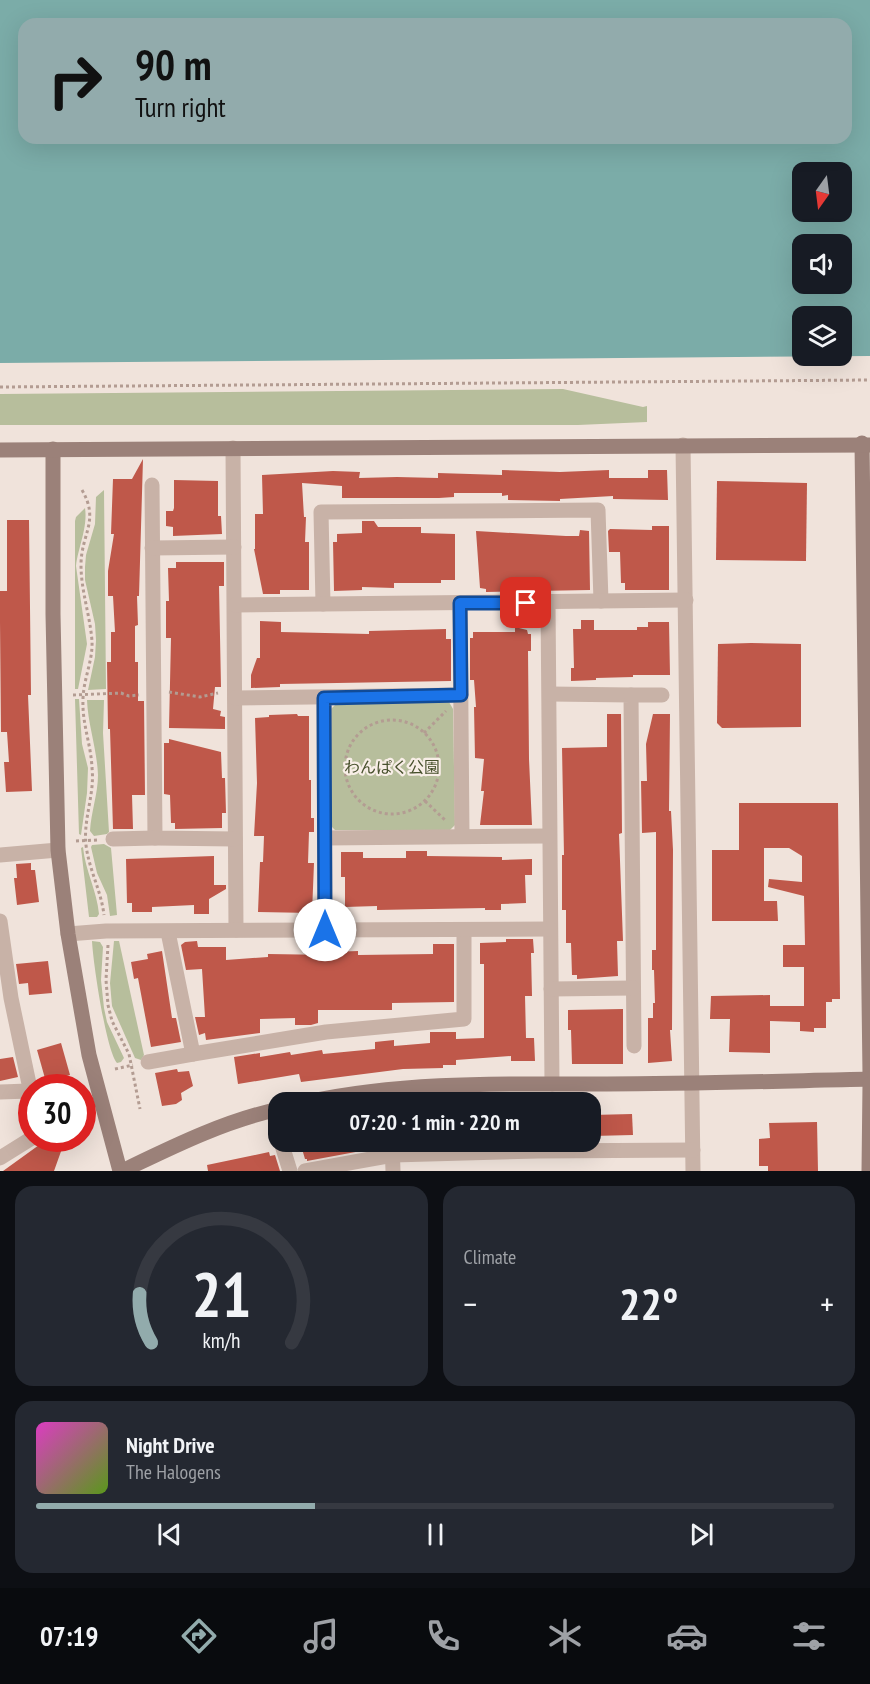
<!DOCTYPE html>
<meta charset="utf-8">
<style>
:root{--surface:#171b24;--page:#242831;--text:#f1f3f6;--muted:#9ea1a6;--line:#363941;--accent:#92abac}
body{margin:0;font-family:"PT Sans Narrow","Noto Sans JP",sans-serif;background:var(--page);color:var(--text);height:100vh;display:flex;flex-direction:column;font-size:22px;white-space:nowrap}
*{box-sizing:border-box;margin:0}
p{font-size:20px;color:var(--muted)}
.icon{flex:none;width:33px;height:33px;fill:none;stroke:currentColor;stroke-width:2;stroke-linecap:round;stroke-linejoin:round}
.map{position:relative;height:1171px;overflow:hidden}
.panel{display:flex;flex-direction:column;gap:15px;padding:15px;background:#0d0f14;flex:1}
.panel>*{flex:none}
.top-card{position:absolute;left:18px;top:18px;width:834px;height:126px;border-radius:18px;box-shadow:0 6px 24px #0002;background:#92abac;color:#111;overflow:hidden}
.needle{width:39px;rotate:194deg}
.controls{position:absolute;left:792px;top:162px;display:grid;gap:12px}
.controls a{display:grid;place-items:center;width:60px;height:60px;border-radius:12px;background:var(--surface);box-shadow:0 6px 24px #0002;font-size:30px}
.speed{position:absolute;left:18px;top:1074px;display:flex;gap:12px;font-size:30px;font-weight:700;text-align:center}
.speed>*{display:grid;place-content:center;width:78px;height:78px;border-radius:50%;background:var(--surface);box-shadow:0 6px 24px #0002;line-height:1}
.speed .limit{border:9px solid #d22;background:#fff;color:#111}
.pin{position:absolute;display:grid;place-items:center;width:51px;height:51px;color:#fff;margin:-26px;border-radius:12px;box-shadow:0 3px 9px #0006}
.me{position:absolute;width:66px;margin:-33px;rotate:0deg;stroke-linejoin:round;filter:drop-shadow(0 0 4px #0008)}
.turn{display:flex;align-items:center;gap:21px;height:126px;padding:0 18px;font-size:27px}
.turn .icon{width:78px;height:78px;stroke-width:2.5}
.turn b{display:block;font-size:42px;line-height:51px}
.big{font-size:45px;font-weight:700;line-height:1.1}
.panel .tile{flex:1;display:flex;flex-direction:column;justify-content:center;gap:9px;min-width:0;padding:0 21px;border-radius:18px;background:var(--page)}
.panel .dial{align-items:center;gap:0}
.dial svg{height:156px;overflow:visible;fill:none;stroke:var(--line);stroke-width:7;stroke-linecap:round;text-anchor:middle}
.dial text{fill:var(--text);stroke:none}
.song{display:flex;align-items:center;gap:18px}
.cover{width:72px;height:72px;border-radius:9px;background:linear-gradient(135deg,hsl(310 70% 55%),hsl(90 70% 35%))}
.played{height:6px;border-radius:3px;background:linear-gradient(90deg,var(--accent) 35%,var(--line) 35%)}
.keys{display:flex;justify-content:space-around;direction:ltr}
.heat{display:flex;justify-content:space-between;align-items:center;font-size:33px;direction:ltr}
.panel .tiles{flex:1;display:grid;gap:15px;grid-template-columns:1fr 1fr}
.tile:last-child{grid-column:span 2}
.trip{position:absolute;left:268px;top:1092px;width:333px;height:60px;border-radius:18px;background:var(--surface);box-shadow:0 6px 24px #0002;font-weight:700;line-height:60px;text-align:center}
.tab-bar{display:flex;height:96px;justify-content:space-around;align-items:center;background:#090b0e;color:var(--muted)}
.tab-bar .icon{width:42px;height:42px}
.tab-bar .selected{color:var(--accent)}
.tab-bar b{font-size:27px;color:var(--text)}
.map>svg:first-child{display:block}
.green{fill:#b7be9c}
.water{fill:#7baca8;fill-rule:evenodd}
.building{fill:#bf584a}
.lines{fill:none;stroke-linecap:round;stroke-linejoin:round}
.path{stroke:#b39c92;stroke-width:3;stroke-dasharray:3 3;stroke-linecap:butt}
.street{stroke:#c8b2a7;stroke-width:15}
.secondary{stroke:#9b8179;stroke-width:15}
.route-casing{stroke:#114b97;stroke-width:15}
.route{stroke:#1a73e8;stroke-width:10}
.labels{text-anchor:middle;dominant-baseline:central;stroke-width:4.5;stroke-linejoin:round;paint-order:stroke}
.park-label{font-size:16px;fill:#48512d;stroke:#f8eee7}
</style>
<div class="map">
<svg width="870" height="1171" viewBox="0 0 870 1171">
<rect width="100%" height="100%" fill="#f0e3db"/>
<!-- green -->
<g class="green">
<polygon points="563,389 643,407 647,406 647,422 578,425 0,425 0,394"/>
<polygon points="104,490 106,689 88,690 95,657 96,640 95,624 85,580 85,567 86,555 95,524 96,497"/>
<path d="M 85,508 C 88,527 78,548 76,566 L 87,644 L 78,689 L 75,689 L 75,521 L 76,517 Z"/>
<polygon points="75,699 79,699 82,744 88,768 87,793 81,835 79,834"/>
<path d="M 87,700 L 104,700 L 103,733 L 109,832 L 107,834 L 94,836 L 90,831 C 91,812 98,794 98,775 C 97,749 88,725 87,700 Z"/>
<polygon points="449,702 453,709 455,825 450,830 335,830 331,826 330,710 336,704"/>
<polygon points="104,844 111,848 117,915 110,916 107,895 97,873 91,847 92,845"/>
<path d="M 83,847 C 85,870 97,891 99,914 L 97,917 L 89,917 L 81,848 Z"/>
<path d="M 92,941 L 100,942 L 103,947 L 101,980 L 104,1008 L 107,1022 L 124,1058 L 121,1062 L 117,1063 C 106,1050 93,962 92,941 Z"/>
<polygon points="114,941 119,941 144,1055 141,1060 135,1058 112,1006 110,983"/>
</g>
<!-- water -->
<path class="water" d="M 0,0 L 870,0 L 870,356 L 0,363 ZM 24,24 L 846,24 L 846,138 L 24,138 ZM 802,172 L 842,172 L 842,212 L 802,212 ZM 802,244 L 842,244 L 842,284 L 802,284 ZM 802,316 L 842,316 L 842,356 L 802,356 Z"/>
<!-- building -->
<g class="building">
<polygon points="143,459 139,596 137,596 138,625 135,626 135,662 138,662 138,701 144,701 145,795 132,795 133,829 113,829 110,729 108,729 107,662 111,662 111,632 115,632 113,596 108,596 108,571 114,534 111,534 113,479 132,479"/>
<polygon points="502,470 560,472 609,470 609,478 648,478 648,470 667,470 668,500 613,499 613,496 560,499 560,501 508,500 508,495 502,496 502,493 454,493 454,497 439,498 342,498 342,486 302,483 304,517 306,517 305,542 309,542 309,590 280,590 280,594 263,594 254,549 255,549 255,514 263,514 262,475 333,471 360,472 359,478 397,477 438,478 438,473 502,475"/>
<polygon points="174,480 218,481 218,516 221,516 222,534 173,536 173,527 166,526 166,511 173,511 174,508"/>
<polygon points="717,481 807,483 806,561 716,560"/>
<polygon points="7,520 29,520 31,695 28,695 32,791 6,792 4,762 9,762 7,732 1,732 0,622 0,591 7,591"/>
<polygon points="362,521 374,521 378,527 421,527 421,533 455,534 455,580 441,580 441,583 394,583 394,588 362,587 362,590 334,591 333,542 337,542 337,534 362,533"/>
<polygon points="652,526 669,526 669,590 625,590 625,583 621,583 620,552 609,552 608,531 610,529 652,530"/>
<polygon points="580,530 589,531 590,590 486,592 486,589 480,588 476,531 566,536 579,536"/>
<polygon points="176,562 224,562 224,586 219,586 221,687 215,687 213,709 221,711 220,716 225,717 225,729 169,728 171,638 166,638 166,601 169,601 168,568 176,568"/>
<polygon points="581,620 594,620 594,630 637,630 637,627 648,627 648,622 669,622 670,675 633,675 633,677 596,678 596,680 571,681 571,668 574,668 573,629 581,629"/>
<polygon points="260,621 281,622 281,632 369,634 369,631 446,629 446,639 451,639 451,681 280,684 280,687 251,688 251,675 257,658 260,658"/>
<polygon points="515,627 527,630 528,634 531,634 531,651 528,651 529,759 532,825 480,825 484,791 481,791 484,759 475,758 474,707 476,707 474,680 470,680 470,638 473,638 473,632 515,632"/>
<polygon points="751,643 801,644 801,727 722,728 717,723 718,644"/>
<polygon points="297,714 298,716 309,716 309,780 311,780 311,818 314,818 314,832 309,832 308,863 314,863 312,913 258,912 260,862 263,862 264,836 254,836 257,783 255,718 269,717 269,715"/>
<polygon points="607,714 621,714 622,833 619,834 623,941 617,941 618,976 577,979 577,975 572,975 571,943 566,943 566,910 562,910 562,855 564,855 562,748 607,747"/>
<polygon points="653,714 670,714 669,811 671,811 673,850 672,1030 670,1030 672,1061 648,1063 648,1018 653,1018 653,1003 655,1003 654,970 652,970 652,950 656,950 656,832 642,833 641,781 647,781 646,744"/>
<polygon points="169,739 221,752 222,778 225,778 226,813 222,813 222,828 175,829 175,823 171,823 170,795 164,794 164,743 169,743"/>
<polygon points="739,803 838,803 840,999 832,999 832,1002 826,1002 826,1028 814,1028 814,1032 800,1031 800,1022 770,1021 770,1053 729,1052 730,1019 710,1019 711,996 770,995 770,1006 804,1006 804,967 783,967 783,945 805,945 804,896 768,887 769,879 802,882 802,856 789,848 764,848 764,901 777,901 778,921 712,921 712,850 739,850"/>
<polygon points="406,851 427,851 427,856 502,857 502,860 532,859 532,875 525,875 526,903 501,904 501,910 485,910 485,908 377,910 377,906 345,907 345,877 341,877 341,852 363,852 363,858 406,858"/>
<polygon points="214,856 214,885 226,885 226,889 209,899 209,914 194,914 194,905 152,907 152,912 132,912 132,903 127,903 126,859"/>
<polygon points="31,863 31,870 35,870 39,902 17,905 14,878 17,878 16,864"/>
<polygon points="506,939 533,939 534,953 531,953 532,996 525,996 526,1038 534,1038 535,1061 511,1061 511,1056 456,1060 456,1065 443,1065 443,1068 403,1069 301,1082 299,1074 238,1084 234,1057 260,1053 260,1057 290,1052 291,1055 322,1050 323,1054 375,1049 375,1042 394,1040 394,1046 430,1043 430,1032 456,1032 456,1039 484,1038 484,964 480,964 480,943 506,942"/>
<polygon points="197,941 198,947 226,947 226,960 268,957 268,954 332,955 332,952 358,951 358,955 433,954 433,944 454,944 454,1002 392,1003 392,1010 318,1010 318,1023 311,1025 295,1025 295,1018 260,1019 260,1033 206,1040 205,1033 199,1035 195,1017 205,1017 202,969 186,970 181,945 185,942"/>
<polygon points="162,951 172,1018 176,1018 181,1042 151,1047 138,978 134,979 131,962 148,959 147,954"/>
<polygon points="48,961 52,993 29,995 28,983 19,984 16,964"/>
<polygon points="623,1009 623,1064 572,1064 571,1030 568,1030 568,1010"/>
<polygon points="61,1043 70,1075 46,1082 37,1050"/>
<polygon points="13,1057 18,1077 0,1081 0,1059"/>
<polygon points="177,1069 178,1072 189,1071 193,1086 181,1093 182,1100 176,1104 162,1106 155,1073"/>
<polygon points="632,1114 633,1135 592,1136 592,1115"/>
<polygon points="817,1122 818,1171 768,1171 768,1166 759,1166 759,1139 770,1138 769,1123"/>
<polygon points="46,1140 52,1149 64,1143 54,1171 3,1171"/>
<polygon points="300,1142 351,1142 361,1151 307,1161 307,1159 305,1159"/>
<polygon points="269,1152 270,1156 275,1155 280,1171 208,1171 207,1165"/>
</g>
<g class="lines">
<!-- path -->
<g class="path">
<polyline points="0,387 870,380"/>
<path d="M 82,490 C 100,521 81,534 81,565 C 81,591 90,615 92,641 C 93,661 83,680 83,700 C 82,724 91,744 92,768 C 95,794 83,819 86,845 C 89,870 101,890 104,915"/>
<polyline points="169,692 200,697 218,693"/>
<polyline points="73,695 121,693 129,696 139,695"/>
<circle cx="392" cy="767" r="47"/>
<polyline points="424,733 446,711"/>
<polyline points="425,801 445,820"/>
<polyline points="76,841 98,840"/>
<polyline points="108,945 106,980 108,1005 112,1021 129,1054 140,1109"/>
<polyline points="115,1069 133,1065"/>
</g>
<!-- street -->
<g class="street">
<polyline points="683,445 693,1171"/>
<polyline points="233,448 236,930"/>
<polyline points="152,485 155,838 235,839"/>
<polyline points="152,548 234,547"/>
<polyline points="548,602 552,1084"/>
<polyline points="460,603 462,836"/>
<polyline points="323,604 321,512 598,510 601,601"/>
<polyline points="235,605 686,600"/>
<polyline points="550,694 631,695 634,1046"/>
<polyline points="631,695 662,695"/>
<polyline points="235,698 461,695"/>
<polyline points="324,698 325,930"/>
<polyline points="325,838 549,836"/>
<polyline points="113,839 155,838"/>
<polyline points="0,855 58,850"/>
<polyline points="0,921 11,998 32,1098"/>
<polyline points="168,932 193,1054 326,1032 464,1019 464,930"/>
<polyline points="68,934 106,931 550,929"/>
<polyline points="551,989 633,988"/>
<polyline points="148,1062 193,1054"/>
<polyline points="0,1092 29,1091"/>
<polyline points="273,1110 279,1133"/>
<polyline points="281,1142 290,1171"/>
<polyline points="392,1142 393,1171"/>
<polyline points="0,1158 32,1138"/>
<polyline points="305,1171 393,1155 538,1151 693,1150"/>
</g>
<!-- secondary -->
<g class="secondary">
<polyline points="862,443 870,1075"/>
<polyline points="53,449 53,614 58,850 68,934 89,1055 120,1171"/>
<polyline points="0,450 870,445"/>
<path d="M 308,1102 C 405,1081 507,1084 607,1084 C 694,1084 782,1081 870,1079"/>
<path d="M 122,1171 C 172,1147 224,1121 279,1109"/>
<polyline points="869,1171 870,1084"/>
</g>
</g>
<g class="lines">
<!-- route casing -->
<g class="route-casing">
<polyline id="route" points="325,930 324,698 461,695 460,603 526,603"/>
</g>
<!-- route -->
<use href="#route" class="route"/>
</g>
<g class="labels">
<!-- park labels -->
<g class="park-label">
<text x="392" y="767">わんぱく公園</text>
</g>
</g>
</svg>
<div class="controls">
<a><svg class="needle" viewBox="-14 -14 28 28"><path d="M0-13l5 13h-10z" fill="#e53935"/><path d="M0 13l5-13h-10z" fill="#9ea1a6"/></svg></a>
<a><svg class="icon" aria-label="sound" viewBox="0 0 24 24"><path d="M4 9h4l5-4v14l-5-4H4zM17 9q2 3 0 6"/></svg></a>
<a><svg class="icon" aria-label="layers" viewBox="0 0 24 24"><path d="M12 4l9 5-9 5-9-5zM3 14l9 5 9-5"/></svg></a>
</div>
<div class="speed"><div class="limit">30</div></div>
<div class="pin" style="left:526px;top:603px;background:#d93025"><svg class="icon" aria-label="arrive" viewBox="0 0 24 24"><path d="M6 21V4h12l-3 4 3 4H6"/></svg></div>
<svg class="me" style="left:325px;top:930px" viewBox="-20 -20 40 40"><circle r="19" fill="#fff"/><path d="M0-13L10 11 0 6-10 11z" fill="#1a73e8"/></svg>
<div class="trip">07:20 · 1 min · 220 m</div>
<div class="top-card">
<div class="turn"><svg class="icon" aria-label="right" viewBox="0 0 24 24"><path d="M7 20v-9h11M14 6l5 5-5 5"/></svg><div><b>90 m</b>Turn right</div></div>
</div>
</div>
<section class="panel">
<div class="tiles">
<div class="tile dial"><svg viewBox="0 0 100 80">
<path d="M14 69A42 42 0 1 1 86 69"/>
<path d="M14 69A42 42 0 0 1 8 44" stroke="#92abac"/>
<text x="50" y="56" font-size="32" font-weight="700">21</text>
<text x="50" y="72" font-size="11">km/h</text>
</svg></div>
<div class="tile"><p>Climate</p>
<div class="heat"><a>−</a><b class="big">22°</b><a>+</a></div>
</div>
<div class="tile">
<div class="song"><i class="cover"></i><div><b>Night Drive</b><p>The Halogens</p></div></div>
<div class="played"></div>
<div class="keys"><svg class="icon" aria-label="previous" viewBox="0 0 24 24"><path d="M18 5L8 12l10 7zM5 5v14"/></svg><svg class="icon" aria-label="pause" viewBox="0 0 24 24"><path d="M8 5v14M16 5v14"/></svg><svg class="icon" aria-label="next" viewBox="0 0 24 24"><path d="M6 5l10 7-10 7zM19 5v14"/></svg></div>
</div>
</div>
</section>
<nav class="tab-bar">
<b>07:19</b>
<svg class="icon selected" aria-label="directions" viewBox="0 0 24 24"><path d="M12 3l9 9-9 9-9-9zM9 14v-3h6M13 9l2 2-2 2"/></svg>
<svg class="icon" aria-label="music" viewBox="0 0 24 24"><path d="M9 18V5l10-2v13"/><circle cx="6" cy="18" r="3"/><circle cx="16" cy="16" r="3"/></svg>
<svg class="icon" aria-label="phone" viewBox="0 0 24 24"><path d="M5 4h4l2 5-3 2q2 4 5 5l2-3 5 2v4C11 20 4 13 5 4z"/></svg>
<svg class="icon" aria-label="climate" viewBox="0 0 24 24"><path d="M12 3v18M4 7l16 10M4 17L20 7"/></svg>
<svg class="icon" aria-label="car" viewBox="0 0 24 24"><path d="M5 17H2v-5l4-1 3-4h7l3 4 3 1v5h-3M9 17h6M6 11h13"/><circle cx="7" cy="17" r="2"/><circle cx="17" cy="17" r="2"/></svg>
<svg class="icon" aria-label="filters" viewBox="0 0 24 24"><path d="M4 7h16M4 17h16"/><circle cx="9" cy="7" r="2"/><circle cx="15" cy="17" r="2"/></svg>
</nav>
